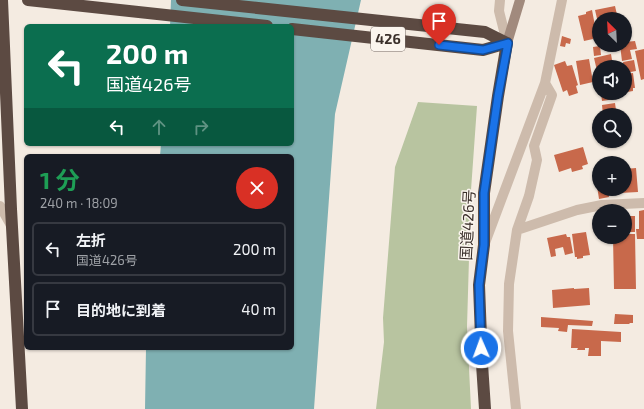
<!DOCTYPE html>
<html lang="ja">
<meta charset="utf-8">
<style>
:root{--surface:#171b24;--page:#242831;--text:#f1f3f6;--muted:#9ea1a6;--line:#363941}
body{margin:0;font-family:"Exo 2","Noto Sans JP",sans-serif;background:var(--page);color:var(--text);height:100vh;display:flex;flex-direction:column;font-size:15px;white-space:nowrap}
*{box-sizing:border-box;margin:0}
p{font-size:13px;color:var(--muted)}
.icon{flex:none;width:22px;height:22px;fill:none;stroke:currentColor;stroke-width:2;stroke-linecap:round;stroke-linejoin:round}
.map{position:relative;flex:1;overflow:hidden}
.panel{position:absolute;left:24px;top:154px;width:270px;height:196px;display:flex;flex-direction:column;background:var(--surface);border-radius:6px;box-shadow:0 1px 3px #0004}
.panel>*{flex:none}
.banner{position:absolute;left:24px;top:24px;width:270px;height:122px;border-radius:6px;box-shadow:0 1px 3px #0004;background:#0b6e4f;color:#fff;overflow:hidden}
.needle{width:26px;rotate:336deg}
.controls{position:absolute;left:592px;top:12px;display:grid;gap:8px}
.controls a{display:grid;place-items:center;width:40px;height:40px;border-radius:50%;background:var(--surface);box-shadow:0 1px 3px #0004;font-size:20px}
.pin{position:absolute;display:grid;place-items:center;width:34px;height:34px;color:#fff;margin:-41px -17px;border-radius:50% 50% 50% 0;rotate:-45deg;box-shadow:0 0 4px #0007}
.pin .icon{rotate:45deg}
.me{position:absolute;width:44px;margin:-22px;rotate:358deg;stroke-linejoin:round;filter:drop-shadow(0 0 3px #0008)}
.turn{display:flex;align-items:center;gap:14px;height:84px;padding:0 16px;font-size:18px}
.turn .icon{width:52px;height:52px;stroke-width:2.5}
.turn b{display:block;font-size:28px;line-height:34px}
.lanes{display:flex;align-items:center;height:38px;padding:0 16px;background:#0003;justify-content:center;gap:20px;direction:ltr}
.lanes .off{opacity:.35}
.round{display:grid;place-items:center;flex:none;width:42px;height:42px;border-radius:21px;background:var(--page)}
.overview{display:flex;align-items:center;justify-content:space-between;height:68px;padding:0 16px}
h1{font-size:24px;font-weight:700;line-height:30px;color:#1e9e55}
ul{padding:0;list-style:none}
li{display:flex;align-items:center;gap:12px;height:54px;margin:0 8px 6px;padding:0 8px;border:2px solid var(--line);border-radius:6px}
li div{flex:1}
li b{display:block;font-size:15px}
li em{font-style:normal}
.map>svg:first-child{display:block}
.green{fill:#b8c4a0}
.water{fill:#7fb0b2}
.building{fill:#c8694b}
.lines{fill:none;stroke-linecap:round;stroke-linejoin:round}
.street{stroke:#cdbbac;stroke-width:10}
.secondary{stroke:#a18a7d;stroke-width:10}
.highway{stroke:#5c4a42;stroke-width:12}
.route-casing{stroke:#114b97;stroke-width:10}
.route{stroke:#1a73e8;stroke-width:7}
.labels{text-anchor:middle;stroke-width:3;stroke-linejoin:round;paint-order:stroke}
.shield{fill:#fbf5ee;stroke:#756b66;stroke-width:1}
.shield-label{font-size:14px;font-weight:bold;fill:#3b302b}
.street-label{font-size:15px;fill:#3b302b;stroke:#fbf5ee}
</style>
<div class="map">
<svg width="644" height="409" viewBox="0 0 644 409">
<rect width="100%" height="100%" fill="#f4ebe1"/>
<path class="green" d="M418,102L477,106L471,190L467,327L471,409H376L384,342L383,318L395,167Z"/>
<path class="water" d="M171,0H361L335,114L314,409H145L146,348H292V156H160L161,144H292V26H170Z"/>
<path class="building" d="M615,6L618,19H599V23H598L595,10Z
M592,10L597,36H593V39L584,41L578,16L586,14V12Z
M562,36L571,39L570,44L566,43L565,47L560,46Z
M635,41L637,49L630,50L632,59L622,61L620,45H625V42Z
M600,46L601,55L594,56L593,47Z
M644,49V79L641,80L635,51Z
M611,54L613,66L615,65V67H599L598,75L594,58Z
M589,59L593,82L580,85L576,61Z
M634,60L636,71L625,73L623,62Z
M565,61L567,66L572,65L578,85L576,86L578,93L569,96L567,90L563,92L554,65Z
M633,73L635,88H633V91L627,92L625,74Z
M601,93H614L615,99L602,101Z
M615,103L616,110L614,111L615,115H603L602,105Z
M583,147L588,164L582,166L583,169L572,172L571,168L559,172L554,155Z
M636,168L638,192L620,193V189H625V169Z
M599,172V189H608L609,197L599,199L595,173Z
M644,210V239H637L636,229H639V211Z
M627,216H635V232H625V218L627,219Z
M586,232L590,255L583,256V258L577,259V257H575L572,234Z
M566,234L567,237H570L573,253L565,255L563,247L555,249L556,256L551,257L547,238Z
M625,234H635L636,289H614L613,237H625Z
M574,288V289L589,288L590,305L553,308L552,290Z
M615,314L633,315V323H630L629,324H614Z
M541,317L593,321L592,326L568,325L567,332L558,331L559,328L541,327Z
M572,329L621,332V342L601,341V356H588L589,348H585V350H577L578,348H571Z"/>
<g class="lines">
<path class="street" d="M500,0L499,11L507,43
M0,206L12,227
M517,230L577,210L602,205L644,203
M485,243L545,83L562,0
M516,409L508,331L509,284L517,230L529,196L537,160L534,146L552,95L545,83"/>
<path class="secondary" d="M507,43L520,0"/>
<path class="highway" d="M2,0L11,209L22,409
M28,0L267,26
M182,0L485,32L507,43
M292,29L483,50L507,43
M485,409L482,364L479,285L484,245V193L498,96L507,43"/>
</g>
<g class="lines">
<defs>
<path id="route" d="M439,45L483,50L508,43L498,96L484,193V245L479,285L481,348"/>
</defs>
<use href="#route" class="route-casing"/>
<use href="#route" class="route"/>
</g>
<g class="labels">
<rect class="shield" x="371" y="27" width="34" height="24" rx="3"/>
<g class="shield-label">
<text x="388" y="44">426</text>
</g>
<g class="street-label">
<text transform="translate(468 225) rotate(-87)" y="5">国道426号</text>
</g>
</g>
</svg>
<div class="controls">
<a><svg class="needle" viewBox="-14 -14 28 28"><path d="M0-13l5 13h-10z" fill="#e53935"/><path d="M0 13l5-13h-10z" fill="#9ea1a6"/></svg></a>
<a><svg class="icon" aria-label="sound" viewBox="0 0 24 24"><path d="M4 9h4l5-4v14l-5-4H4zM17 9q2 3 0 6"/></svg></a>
<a><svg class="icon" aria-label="search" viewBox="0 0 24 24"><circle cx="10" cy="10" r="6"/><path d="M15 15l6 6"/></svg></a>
<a>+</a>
<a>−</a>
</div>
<div class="pin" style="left:439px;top:45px;background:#d93025"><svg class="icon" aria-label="arrive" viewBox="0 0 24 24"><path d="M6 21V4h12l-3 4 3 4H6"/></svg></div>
<svg class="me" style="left:481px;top:348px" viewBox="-20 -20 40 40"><circle r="17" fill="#1a73e8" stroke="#fff" stroke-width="3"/><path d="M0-11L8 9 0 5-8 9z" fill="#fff"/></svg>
<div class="banner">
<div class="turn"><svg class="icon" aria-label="left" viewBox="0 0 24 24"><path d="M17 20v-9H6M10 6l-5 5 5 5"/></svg><div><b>200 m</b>国道426号</div></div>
<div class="lanes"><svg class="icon" aria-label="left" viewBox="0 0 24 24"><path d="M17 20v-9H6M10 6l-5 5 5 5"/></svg><svg class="icon off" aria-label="ahead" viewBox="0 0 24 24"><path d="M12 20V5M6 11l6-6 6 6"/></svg><svg class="icon off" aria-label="right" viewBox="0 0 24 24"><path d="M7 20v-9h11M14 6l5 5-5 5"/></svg></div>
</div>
<section class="panel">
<div class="overview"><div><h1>1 分</h1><p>240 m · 18:09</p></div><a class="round" style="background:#d93025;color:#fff"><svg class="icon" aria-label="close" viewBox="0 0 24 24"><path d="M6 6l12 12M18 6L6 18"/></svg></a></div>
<ul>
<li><svg class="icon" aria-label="left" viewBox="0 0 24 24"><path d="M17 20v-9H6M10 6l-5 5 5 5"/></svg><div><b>左折</b><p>国道426号</p></div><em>200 m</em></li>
<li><svg class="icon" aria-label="arrive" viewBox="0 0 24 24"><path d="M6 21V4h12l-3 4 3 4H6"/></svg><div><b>目的地に到着</b></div><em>40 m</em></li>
</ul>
</section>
</div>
